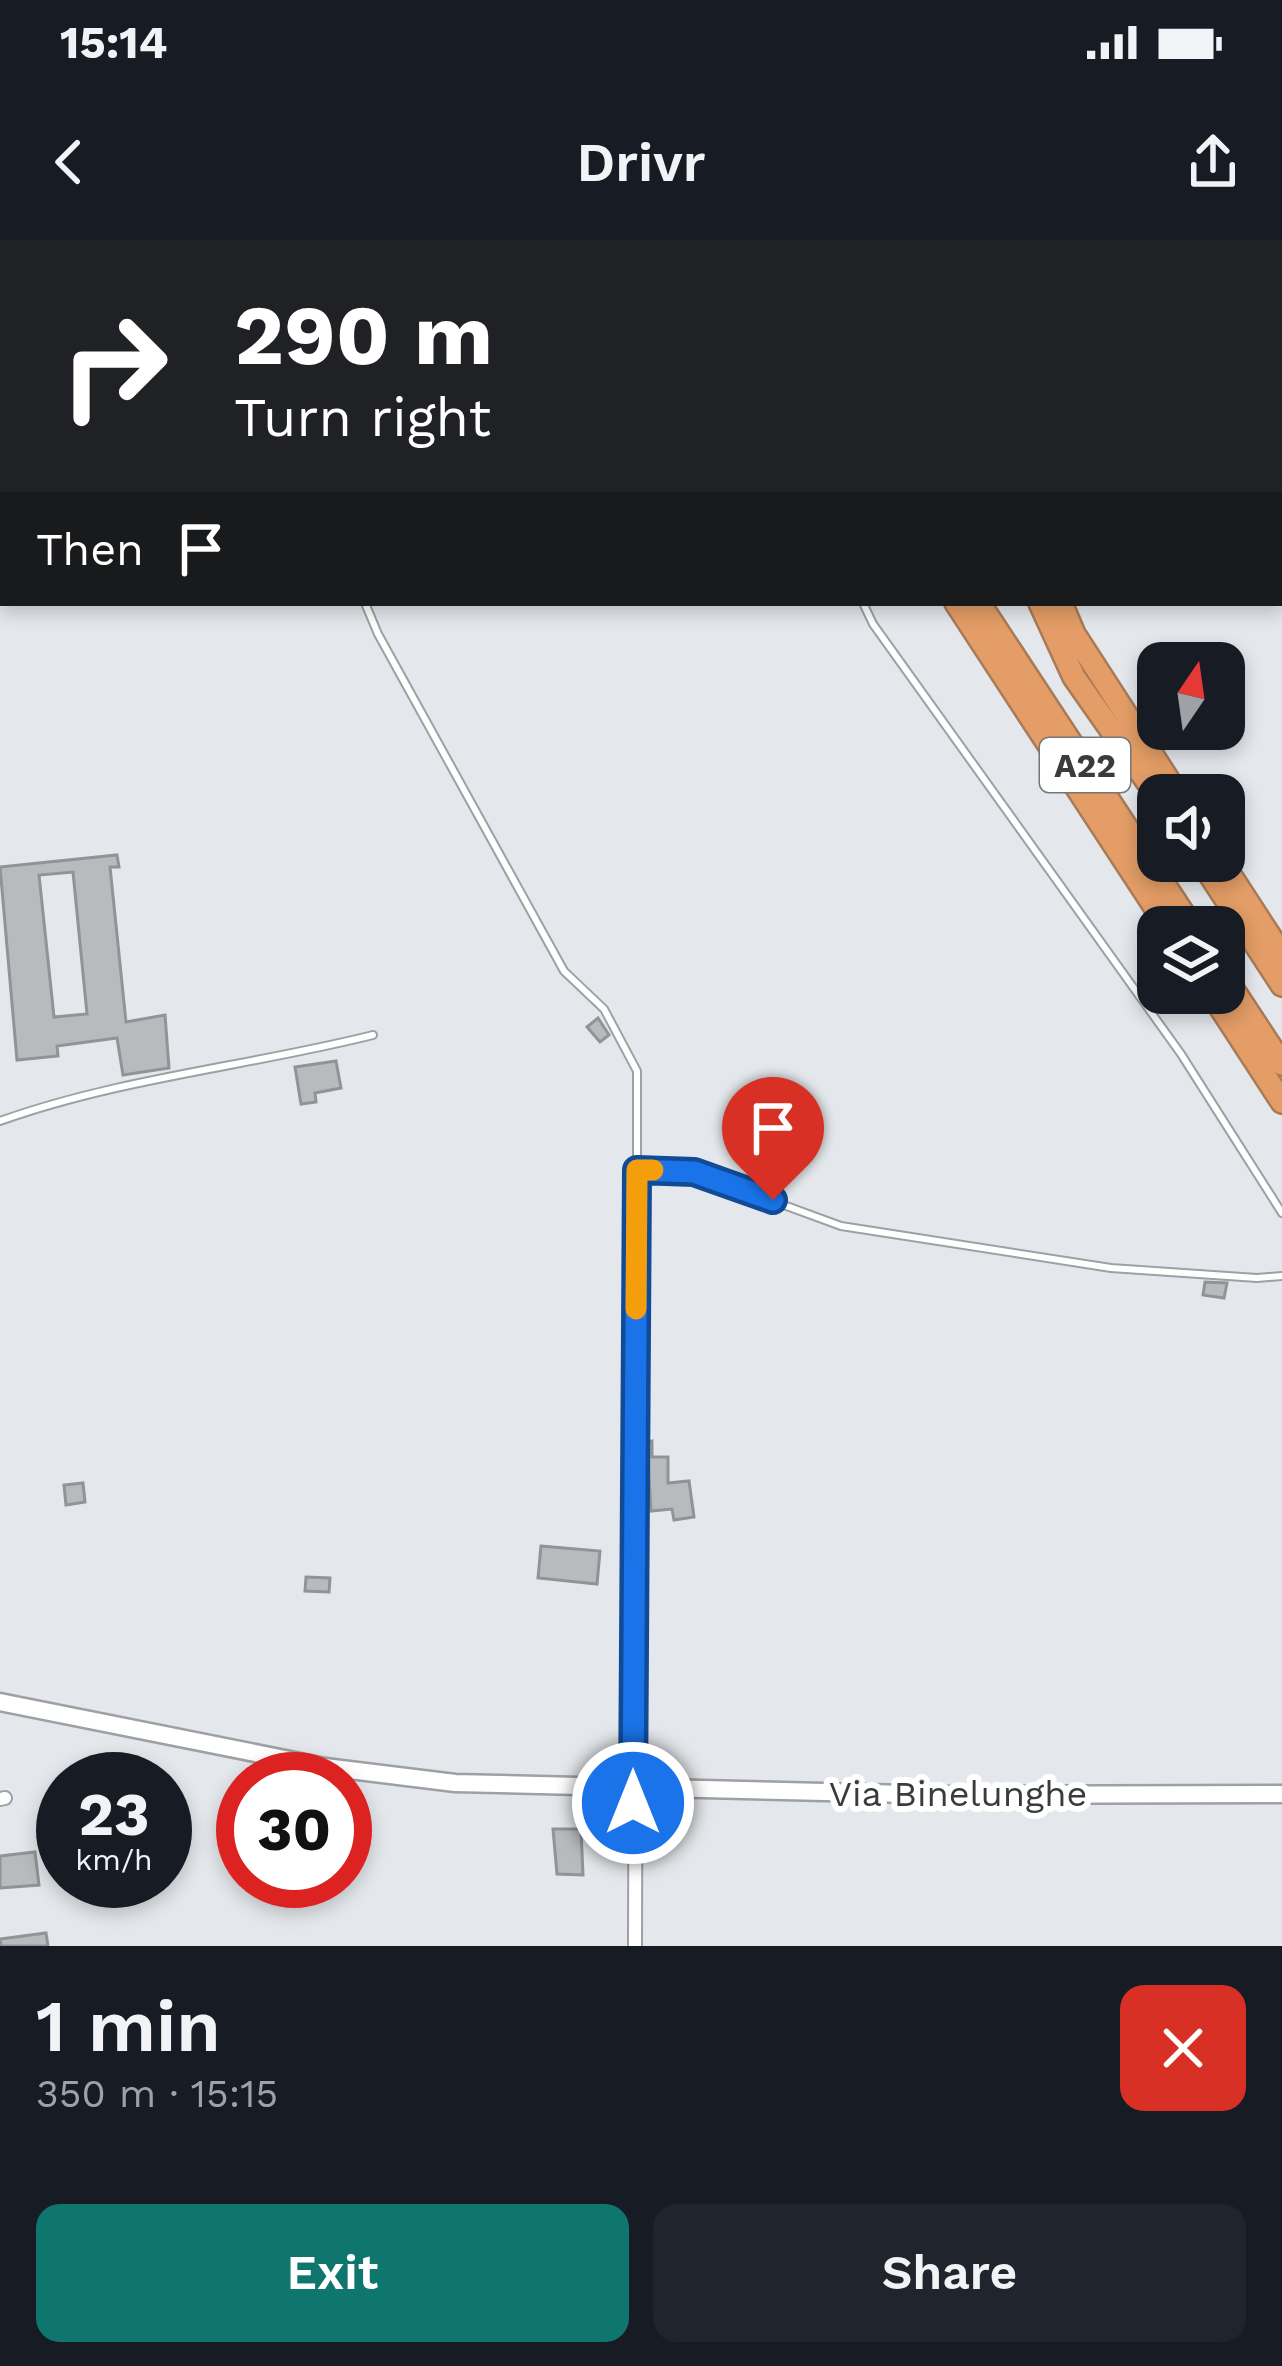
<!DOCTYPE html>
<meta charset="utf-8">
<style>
:root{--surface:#171b24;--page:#20242c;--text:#f1f3f6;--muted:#9ea1a6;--accent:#0f766e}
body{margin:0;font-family:"Work Sans",sans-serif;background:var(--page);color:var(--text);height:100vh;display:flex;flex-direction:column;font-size:45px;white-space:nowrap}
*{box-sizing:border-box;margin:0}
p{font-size:39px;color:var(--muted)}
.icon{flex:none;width:66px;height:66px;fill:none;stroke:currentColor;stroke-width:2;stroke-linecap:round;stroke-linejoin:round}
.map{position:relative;height:1706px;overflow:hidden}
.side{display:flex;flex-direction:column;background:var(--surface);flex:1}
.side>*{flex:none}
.banner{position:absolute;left:0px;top:0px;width:1284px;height:366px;box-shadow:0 6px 18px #0003;background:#202124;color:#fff;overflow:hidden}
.needle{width:78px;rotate:13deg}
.fabs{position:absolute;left:1137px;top:402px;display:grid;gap:24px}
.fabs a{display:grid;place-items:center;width:108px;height:108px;border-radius:24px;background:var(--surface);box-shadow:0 6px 18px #0003;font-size:60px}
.speed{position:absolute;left:36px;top:1512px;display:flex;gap:24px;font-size:60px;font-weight:700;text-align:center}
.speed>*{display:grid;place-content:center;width:156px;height:156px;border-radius:50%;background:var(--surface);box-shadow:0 6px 18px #0003;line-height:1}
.speed small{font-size:30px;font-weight:400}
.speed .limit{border:18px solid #d22;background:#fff;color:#111}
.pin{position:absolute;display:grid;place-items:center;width:102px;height:102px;color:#fff;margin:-123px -51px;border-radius:50% 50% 50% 0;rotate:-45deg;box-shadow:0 0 12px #0007}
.pin .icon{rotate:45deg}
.me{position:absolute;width:132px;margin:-66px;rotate:0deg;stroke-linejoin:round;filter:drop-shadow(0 0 9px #0008)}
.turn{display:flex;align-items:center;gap:42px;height:252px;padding:0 36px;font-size:54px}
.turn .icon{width:156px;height:156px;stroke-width:2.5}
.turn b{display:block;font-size:84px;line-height:102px}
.then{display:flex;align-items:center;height:114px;padding:0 36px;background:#0003;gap:24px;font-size:45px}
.round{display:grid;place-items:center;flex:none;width:126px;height:126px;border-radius:24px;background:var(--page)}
.summary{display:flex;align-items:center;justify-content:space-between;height:204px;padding:0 36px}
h1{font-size:72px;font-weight:600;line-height:90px}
.primary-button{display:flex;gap:24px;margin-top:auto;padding:24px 36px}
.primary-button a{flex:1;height:138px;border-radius:24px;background:var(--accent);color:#fff;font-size:48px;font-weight:600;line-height:138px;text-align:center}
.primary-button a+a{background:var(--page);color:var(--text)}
.status{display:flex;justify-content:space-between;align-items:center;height:84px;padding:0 60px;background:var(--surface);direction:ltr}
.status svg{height:33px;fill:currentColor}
header{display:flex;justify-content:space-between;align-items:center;height:156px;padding:0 36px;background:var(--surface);font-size:54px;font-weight:600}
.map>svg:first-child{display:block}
.building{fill:#b7bbbe;stroke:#919497;stroke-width:3;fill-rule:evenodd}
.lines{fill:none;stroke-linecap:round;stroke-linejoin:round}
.lane-casing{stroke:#9da0a4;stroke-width:10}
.street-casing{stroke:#9da0a4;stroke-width:16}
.secondary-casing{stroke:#9da0a4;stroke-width:21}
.highway-casing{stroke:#a87b58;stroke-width:26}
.lane{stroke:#fff;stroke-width:6}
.street{stroke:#fff;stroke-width:12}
.secondary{stroke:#fff;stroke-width:16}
.highway{stroke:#e49d66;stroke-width:21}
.route-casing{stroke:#114b97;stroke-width:30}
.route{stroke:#1a73e8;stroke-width:21}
.slow{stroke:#f59e0b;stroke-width:21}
.labels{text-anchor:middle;stroke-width:12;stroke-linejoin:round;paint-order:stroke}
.shield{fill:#fff;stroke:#757677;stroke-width:3}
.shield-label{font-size:33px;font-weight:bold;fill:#3a3b3d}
.street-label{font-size:36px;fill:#3a3b3d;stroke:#fff}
</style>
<div class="status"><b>15:14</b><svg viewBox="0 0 49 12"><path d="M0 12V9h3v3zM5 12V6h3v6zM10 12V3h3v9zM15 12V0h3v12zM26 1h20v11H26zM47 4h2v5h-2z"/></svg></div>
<header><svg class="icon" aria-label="back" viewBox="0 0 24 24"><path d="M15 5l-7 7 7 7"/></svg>Drivr<svg class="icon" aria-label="share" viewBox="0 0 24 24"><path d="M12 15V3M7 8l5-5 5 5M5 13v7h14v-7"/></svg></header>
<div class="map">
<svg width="1282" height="1706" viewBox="0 0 1282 1706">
<rect width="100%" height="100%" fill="#e4e7eb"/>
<path class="building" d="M117,615L119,627H110L126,782L165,775L169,828L123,835L117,798L57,806L58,816L17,820L0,627ZM73,632L87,774L54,777L39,635Z
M598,778L609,795L600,802L587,787Z
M336,821L341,848L315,853L316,862L301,864L295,827Z
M1205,1042L1227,1043L1224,1058L1203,1055Z
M652,1201V1217H668V1243L689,1241L694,1277L674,1280L672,1269L651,1271L647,1202Z
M83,1243L85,1262L66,1265L64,1245Z
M541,1306L600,1311L597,1344L538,1338Z
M306,1337L330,1338L329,1352L305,1351Z
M553,1589H581L583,1635L557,1634Z
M35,1612L39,1645L0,1648V1616Z
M46,1693L48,1706H1L0,1699Z"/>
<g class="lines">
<defs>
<path id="lane" d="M300,0L301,3
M652,0L653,3
M365,363L378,394L564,731L604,769L637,831V975
M863,363L873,384L1181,814L1282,973
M0,881C120,838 250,826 373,795
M637,930L694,932L841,986L1111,1028L1257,1038L1282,1036"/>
<path id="street" d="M0,1559L5,1558
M635,1706L637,975"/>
<path id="secondary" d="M0,1462L325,1527L455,1543L950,1555L1282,1554"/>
<path id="highway" d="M718,0L720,3
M742,0L744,3
M802,0L804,3
M956,0V3
M976,0V3
M995,0V3
M956,363L1168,687
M979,363L1192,687
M1040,363L1074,437L1158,557
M1061,363L1074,394L1178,555
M1201,621L1282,745
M1221,621L1282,715
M1224,736L1282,824
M1211,753L1282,862"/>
</defs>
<use href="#lane" class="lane-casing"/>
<use href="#street" class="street-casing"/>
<use href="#secondary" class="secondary-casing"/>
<use href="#highway" class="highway-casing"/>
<use href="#lane" class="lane"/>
<use href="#street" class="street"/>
<use href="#secondary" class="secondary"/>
<use href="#highway" class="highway"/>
</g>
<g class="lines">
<defs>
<path id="route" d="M633,1563L637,930L694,932L773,960"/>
</defs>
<use href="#route" class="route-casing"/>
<use href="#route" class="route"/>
<path class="slow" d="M636,1069L637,930H653"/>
</g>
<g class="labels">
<rect class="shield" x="1040" y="498" width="90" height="54" rx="9"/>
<g class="shield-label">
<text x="1085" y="537">A22</text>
</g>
<g class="street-label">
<text x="958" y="1566">Via Binelunghe</text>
</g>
</g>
</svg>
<div class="fabs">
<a><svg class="needle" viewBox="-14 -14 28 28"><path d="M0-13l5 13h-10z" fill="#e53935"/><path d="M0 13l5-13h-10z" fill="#9ea1a6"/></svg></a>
<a><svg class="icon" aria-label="sound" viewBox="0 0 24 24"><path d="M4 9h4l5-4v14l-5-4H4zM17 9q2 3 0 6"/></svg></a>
<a><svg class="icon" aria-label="layers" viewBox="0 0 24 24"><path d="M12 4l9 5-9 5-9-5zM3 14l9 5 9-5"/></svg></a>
</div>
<div class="speed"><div>23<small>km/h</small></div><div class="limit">30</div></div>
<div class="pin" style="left:773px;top:960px;background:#d93025"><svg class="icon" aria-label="arrive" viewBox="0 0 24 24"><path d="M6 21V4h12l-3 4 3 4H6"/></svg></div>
<svg class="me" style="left:633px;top:1563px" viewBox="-20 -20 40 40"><circle r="17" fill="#1a73e8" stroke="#fff" stroke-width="3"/><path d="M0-11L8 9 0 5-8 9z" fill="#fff"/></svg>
<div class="banner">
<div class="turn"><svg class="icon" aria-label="right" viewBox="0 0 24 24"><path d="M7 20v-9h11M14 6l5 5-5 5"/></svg><div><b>290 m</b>Turn right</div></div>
<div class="then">Then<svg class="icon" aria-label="arrive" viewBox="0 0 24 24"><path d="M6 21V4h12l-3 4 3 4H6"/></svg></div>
</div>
</div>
<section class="side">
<div class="summary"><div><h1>1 min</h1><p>350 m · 15:15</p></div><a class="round" style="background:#d93025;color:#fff"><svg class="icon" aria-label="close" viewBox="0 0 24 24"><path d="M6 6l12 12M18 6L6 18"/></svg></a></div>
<div class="primary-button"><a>Exit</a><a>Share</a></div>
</section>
